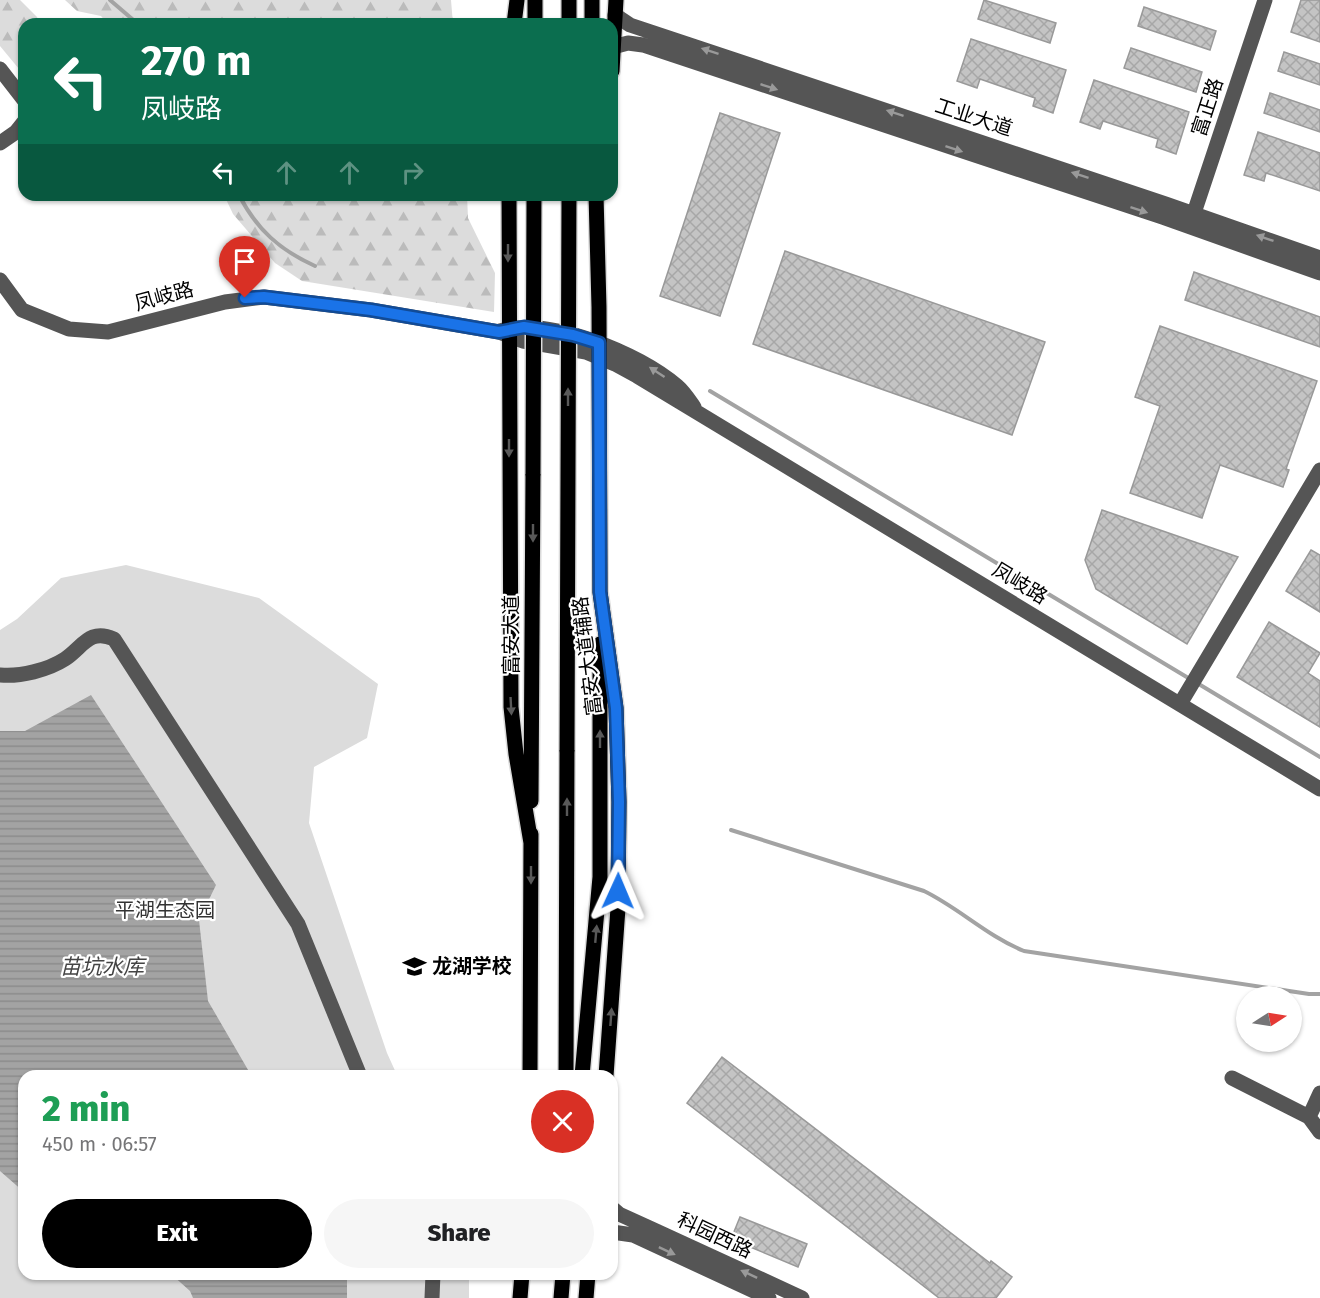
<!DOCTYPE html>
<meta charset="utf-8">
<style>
:root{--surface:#fff;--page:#f6f6f6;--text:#202124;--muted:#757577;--accent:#000}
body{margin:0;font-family:"Fira Sans","Noto Sans SC",sans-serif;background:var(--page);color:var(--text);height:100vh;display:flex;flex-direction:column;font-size:22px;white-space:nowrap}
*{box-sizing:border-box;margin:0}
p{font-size:20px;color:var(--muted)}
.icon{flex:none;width:33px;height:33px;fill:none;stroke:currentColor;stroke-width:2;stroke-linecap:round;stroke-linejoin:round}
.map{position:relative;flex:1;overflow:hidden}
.sheet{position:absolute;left:18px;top:1070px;width:600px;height:210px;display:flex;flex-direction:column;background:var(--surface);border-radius:18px;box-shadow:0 2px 4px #0004}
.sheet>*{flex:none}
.banner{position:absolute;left:18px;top:18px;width:600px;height:183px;border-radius:18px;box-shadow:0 2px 4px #0004;background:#0b6e4f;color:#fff;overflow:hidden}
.needle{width:39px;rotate:78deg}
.tools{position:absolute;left:1236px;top:986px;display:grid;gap:12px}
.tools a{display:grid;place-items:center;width:66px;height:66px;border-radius:50%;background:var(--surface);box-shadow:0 2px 4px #0004;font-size:30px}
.pin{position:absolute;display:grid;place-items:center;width:51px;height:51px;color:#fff;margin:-62px -26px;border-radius:50% 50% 50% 0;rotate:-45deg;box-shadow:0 0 6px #0007}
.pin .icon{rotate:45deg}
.me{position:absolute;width:66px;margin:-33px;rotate:1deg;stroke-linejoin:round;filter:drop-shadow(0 0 4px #0008)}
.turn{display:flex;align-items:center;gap:21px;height:126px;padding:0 24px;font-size:27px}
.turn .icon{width:78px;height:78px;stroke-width:2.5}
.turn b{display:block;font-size:42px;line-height:51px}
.lanes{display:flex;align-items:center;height:57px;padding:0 24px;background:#0003;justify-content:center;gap:30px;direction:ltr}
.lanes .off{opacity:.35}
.round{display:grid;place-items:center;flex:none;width:63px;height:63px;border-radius:32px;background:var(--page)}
.head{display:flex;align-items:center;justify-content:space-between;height:102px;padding:0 24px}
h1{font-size:36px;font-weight:800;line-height:45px;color:#1e9e55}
.primary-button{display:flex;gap:12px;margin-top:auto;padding:12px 24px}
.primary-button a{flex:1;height:69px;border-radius:36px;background:var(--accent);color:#fff;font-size:24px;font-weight:800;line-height:69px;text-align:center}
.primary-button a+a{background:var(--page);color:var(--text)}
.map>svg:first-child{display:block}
.forest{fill:url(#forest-firs)}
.park{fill:#dcdcdc}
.water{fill:url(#water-rules)}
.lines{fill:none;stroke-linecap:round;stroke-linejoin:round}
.stream{stroke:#a3a3a3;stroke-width:4}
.building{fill:url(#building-cross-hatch);stroke:#999;stroke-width:1.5}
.major-casing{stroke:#dbdbdb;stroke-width:18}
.minor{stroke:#555;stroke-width:15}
.major{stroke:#000;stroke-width:15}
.major-bridge-casing{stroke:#dbdbdb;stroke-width:18;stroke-linecap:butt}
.major-bridge{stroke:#000;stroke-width:15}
.oneway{fill:#999}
.oneway2{fill:#595959}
.route-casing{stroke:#114b97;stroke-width:15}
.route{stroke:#1a73e8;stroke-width:10}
.labels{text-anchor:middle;stroke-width:4.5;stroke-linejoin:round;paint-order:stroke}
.street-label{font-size:20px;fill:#000;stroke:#fff}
.park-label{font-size:20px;fill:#333;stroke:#fff}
.poi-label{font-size:20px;font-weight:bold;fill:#000;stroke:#fff;text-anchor:start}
.water-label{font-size:21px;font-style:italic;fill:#444;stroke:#fff}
</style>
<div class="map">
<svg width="1320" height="1298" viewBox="0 0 1320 1298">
<defs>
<pattern id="forest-firs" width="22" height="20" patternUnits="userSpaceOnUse" patternTransform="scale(1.5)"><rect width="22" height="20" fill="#dcdcdc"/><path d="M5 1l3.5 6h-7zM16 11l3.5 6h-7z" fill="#bbb"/></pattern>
<pattern id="water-rules" width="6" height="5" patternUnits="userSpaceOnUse" patternTransform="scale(1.5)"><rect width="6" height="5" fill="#a3a3a3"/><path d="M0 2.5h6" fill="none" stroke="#8b8b8b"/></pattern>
<pattern id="building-cross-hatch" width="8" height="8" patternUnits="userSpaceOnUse" patternTransform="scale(1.5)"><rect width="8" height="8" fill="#c4c4c4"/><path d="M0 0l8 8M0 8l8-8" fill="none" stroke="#a7a7a7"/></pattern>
</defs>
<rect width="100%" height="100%" fill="#fff"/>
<path class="forest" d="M0,0H20L37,17L40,24H24V75L0,46Z
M65,0H451L453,24H108L101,16L77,11Z
M224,195H467L468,218L495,273L494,312L302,281L275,263L233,214Z"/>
<path class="park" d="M126,565L259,598L378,684L367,738L314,767L309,823L387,1053L397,1075L24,1076V1274H469V1298H0V630L17,619L61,578Z"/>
<path class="water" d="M91,695L216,885L199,920L208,1001L251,1075L24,1076V1192L0,1171V731H25Z
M171,1274H347V1298H193L190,1291Z"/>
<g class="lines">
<path class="stream" d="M110,0L138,24
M239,195C257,230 280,250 315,266
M710,391L1190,679
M1197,683L1320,757
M731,830L924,891C959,908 987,936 1024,951L1309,994H1320"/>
</g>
<path class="building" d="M984,0L1056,23L1050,43L978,19Z
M1301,0H1320V42L1291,32Z
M1144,7L1216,31L1210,50L1138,26Z
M971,39L1066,70L1053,113L1033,106L1035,98L980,79L977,88L957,81Z
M1131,48L1202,72L1196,92L1124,68Z
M1284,52L1320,64V85L1278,71Z
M1094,80L1189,112L1176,154L1156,147L1158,139L1103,121L1100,129L1080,122Z
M1270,93L1320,110V132L1264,113Z
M720,113L780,133L720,316L660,296Z
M1258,132L1320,153V191L1266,173L1264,181L1244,175Z
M785,251L1045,342L1012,435L753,344Z
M1194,272L1320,317V347L1185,300Z
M1160,326L1317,381L1286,469L1289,470L1283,487L1220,465L1202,518L1130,493L1160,406L1135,397Z
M1102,510L1238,557L1187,644L1096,589L1085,560Z
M1311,550L1320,555V612L1286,591Z
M1269,622L1320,653L1308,673L1320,681V727L1237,677Z
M722,1057L990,1263L991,1261L1012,1277L996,1298H939L687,1103Z
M740,1217L807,1244L798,1267L731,1239Z"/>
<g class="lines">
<defs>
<path id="major" d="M535,0V24
M592,0V24
M514,24L517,0
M569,24V0
M612,71L616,0
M509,195L511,707L516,754L531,843
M596,195L599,307L600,592L616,708L619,802L618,908L606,1076
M531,801L533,474
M530,1076L531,834
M566,1076L567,750
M582,1076L600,877V644
M520,1298L522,1274
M561,1298L563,1274
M586,1298L588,1274"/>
</defs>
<use href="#major" class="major-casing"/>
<path class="minor" d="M615,15L630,25L1166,204L1320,258
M613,47L628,43L643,45L1162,217L1320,273
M0,69L24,100
M0,143L16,132L24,122
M1191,222L1265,0
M0,280L22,310L69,329L108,332L225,302L264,297L371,310L499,332L523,341L586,352L615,364L637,376L1320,789
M500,331C549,316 639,353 677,386C684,392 689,400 694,407
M0,675C20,677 48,670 65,659C83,647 89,628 114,639L298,924L360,1076
M1180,704L1320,470
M1232,1078L1309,1117
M1320,1093L1309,1117L1320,1132
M612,1208L619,1214L652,1229L802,1298
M612,1232L633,1235L769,1298
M432,1298L433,1274"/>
<use href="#major" class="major"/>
<defs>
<path id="major-bridge" d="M533,474L534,195
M567,750L569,195"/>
</defs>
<use href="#major-bridge" class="major-bridge-casing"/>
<use href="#major-bridge" class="major-bridge"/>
</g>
<defs><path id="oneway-solid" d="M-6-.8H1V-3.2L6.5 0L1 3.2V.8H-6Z" transform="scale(1.5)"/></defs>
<g class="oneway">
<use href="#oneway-solid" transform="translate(710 51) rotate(-162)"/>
<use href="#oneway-solid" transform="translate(769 87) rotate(18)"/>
<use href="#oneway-solid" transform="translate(895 113) rotate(-162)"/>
<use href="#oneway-solid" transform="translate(954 149) rotate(18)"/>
<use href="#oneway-solid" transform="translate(1080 175) rotate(-162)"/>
<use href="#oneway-solid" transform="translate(1139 210) rotate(18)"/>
<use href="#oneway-solid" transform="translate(1265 238) rotate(-161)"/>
<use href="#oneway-solid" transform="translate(657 372) rotate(-147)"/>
<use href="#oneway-solid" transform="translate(667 1251) rotate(25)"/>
<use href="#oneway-solid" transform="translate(749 1274) rotate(-155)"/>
</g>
<g class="oneway2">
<use href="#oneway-solid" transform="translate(508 253) rotate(90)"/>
<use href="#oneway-solid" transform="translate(568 397) rotate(-90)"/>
<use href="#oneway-solid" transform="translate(509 448) rotate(90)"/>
<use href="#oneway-solid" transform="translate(533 533) rotate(90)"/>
<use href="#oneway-solid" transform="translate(511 706) rotate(87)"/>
<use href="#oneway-solid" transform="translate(600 739) rotate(-90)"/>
<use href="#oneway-solid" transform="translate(567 807) rotate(-90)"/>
<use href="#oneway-solid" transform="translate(531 875) rotate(90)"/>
<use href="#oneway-solid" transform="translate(596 934) rotate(-85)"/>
<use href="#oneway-solid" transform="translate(611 1017) rotate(-86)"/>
</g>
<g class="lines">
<defs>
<path id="route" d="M245,298L264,297L371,310L499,332L524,327L573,335L599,343L600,592L616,708L619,802L618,891"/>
</defs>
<use href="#route" class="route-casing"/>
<use href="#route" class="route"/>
</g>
<defs>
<symbol id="school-bare" viewBox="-9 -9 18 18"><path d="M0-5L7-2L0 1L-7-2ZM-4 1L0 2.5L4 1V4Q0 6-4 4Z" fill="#000" stroke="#fff" stroke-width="2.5" paint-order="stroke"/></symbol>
</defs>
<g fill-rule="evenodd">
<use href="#school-bare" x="398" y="950" width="33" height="33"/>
</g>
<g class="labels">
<g class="street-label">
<text transform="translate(1207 107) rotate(-72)" y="7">富正路</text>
<text transform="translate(974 117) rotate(18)" y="7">工业大道</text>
<text transform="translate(164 296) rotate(-15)" y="7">凤岐路</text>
<text transform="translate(1020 583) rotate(31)" y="7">凤岐路</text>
<text transform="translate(511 635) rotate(-90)" y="7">富安大道</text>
<text transform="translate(587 656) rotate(-97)" y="7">富安大道辅路</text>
<text transform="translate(715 1235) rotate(25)" y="7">科园西路</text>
</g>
<g class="park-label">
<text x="165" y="917">平湖生态园</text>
</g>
<g class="poi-label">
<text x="432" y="973">龙湖学校</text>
</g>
<g class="water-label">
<text x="102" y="974">苗坑水库</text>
</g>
</g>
</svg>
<div class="tools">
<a><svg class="needle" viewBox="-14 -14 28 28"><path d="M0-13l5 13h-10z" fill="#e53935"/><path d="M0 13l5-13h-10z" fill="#757577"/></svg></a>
</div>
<div class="pin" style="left:245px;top:298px;background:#d93025"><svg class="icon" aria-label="arrive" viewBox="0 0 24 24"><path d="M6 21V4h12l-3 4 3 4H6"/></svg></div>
<svg class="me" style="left:618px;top:891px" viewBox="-20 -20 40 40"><path d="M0-17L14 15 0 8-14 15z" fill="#1a73e8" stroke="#fff" stroke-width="4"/></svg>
<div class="banner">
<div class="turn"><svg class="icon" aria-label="left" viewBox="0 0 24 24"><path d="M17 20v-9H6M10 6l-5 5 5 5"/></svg><div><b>270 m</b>凤岐路</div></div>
<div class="lanes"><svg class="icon" aria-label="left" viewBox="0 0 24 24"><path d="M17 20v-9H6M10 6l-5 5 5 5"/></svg><svg class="icon off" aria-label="ahead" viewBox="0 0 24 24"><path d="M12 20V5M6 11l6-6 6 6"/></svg><svg class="icon off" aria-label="ahead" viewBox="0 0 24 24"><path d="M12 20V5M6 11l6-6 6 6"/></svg><svg class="icon off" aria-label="right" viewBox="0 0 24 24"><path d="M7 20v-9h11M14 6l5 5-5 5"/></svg></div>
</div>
<section class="sheet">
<div class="head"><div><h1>2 min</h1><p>450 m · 06:57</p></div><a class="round" style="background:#d93025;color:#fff"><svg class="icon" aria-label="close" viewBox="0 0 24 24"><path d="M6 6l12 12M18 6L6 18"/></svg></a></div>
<div class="primary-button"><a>Exit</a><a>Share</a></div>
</section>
</div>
